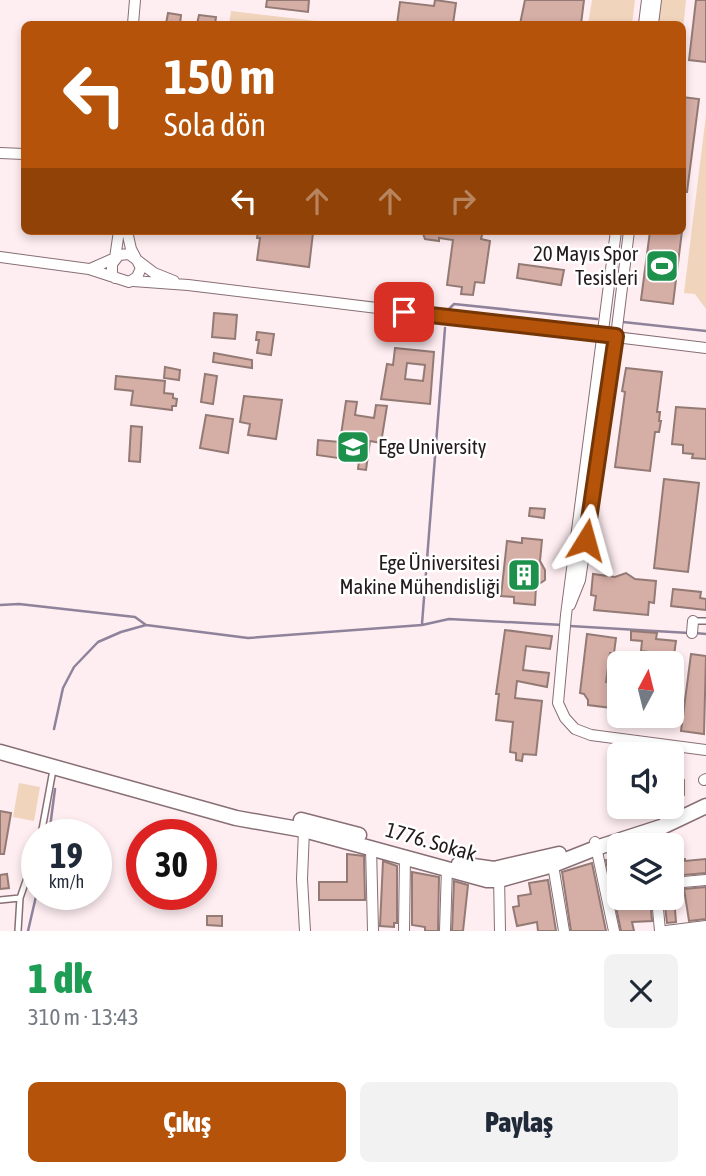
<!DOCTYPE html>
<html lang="tr">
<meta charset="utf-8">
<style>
:root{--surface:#fff;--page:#f2f2f3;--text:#1f2937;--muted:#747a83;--accent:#b45309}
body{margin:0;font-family:"Asap Condensed",sans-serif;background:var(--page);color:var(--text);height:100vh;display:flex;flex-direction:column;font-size:26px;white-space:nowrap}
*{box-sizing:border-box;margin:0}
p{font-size:23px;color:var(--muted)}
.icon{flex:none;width:38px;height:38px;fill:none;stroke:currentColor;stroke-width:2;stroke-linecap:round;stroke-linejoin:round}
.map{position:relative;height:931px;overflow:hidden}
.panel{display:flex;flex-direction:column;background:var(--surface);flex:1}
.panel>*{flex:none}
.hud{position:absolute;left:21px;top:21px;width:665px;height:214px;border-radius:10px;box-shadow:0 4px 10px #0003;background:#b45309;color:#fff;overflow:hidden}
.needle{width:46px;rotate:7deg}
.tools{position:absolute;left:607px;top:651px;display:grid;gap:14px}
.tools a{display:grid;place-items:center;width:77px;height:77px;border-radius:10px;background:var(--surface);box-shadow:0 4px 10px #0003;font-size:35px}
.speed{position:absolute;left:21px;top:819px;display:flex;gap:14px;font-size:35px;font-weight:700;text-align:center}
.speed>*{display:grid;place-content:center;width:91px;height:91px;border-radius:50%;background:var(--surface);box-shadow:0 4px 10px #0003;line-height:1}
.speed small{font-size:18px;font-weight:400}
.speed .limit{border:10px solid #d22;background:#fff;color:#111}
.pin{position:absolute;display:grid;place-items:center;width:60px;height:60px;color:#fff;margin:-30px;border-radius:14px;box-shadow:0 4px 10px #0006}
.me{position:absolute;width:77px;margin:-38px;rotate:8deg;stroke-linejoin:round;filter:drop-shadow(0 0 5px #0008)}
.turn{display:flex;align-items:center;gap:24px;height:147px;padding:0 28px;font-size:32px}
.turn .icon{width:91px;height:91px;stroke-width:2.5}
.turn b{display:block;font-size:49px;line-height:60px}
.lanes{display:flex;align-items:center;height:66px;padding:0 28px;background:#0003;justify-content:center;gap:35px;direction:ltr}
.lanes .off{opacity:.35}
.round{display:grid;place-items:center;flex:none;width:74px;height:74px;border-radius:10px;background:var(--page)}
.head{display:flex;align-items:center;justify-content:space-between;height:119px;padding:0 28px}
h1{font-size:42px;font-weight:800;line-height:52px;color:#1e9e55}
.action{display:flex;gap:14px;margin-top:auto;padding:14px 28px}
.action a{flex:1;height:80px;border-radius:10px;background:var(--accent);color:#fff;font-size:28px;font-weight:800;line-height:80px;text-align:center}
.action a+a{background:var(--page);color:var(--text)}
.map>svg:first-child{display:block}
.green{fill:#f0d4bc}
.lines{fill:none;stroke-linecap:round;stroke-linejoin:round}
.stream{stroke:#8f839b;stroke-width:2.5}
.building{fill:#d5aea6;stroke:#937a74;stroke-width:2;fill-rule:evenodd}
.lane-casing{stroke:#886f75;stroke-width:8}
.street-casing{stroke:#886f75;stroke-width:12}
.secondary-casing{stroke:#886f75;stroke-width:17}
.lane{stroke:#fff;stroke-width:5}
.street{stroke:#fff;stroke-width:10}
.secondary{stroke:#fff;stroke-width:14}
.route-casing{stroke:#753606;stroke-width:18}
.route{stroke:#b45309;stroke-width:12}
.labels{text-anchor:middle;stroke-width:5;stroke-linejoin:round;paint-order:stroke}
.poi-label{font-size:21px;fill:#231a1c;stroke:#fff;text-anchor:end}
.street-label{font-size:21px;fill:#231a1c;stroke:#fff}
</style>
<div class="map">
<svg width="706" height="931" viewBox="0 0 706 931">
<rect width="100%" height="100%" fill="#feedf1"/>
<path class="green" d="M592,0H635L632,24H588Z
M661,0H686L683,30L682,24H658Z
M231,11L316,21L315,24H229Z
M706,115V309L695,294L684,293Z
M19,783L40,787L34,821L13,817Z"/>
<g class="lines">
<path class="stream" d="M448,310L454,304L597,319
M623,322L706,331
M0,605L19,604L135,617L146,625
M422,624L445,328
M570,626L689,633
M695,633L706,634
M54,729L63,688L74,667L98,642L121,632L146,625L248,638L422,625L449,619L563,625
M49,835L55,789
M28,931L37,892"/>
</g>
<path class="building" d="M267,0H309L308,12L266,7Z
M435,0L456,3L453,24H397L400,2L434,6Z
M525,0H584L581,24H520Z
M696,0H706V62L689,60Z
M168,13L181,15L180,24H166Z
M199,15L216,17L215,24H197Z
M682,97L699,99L687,192H682Z
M258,231L313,233L309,267L257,260L260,238H257Z
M422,231H483L481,239L490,241L484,283L475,282L473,295L461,294L462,287L447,285L453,240L439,238V241L425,239Z
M650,231H682L673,304L641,300Z
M519,264L564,270L561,285L517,278Z
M214,313L237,315L235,339L212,337Z
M257,332L274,334L271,355L257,353L259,340H256Z
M395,348L434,352L430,404L381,399L387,364L393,365ZM407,363L425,365L423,381L405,379Z
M214,353L252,360V368L213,362Z
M165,367L180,370L179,380L164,378Z
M626,368L662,372L657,412H660L659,421H661L659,432H655L650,471L615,467L625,392L622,391Z
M205,374L217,376L213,404L201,402Z
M116,376L165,381L164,393L173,394V398L177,399L176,406H172V410L131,405L133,391L115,389Z
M244,396L282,400L276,439L248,435L250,424L240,422Z
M346,401L357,402L355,415L374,418L376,405L387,406L381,443L370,441L366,470L358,469L359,461L317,455L318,440L340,442Z
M676,407L706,409V459L692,458L693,454L683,453V445L672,444Z
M206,415L233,419L228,453L200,448Z
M131,426L142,427L140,462L129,461Z
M664,479L699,483L688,572L654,568Z
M530,508L545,509L544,518L529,516Z
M522,538L542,540L540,561L545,570V580L536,586L535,605L514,603V597L501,596L507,541L522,543Z
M626,573L635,579L656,581L654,603L649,602L648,615L594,610L596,596L591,595L593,574L615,577Z
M673,589L701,592L700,598L706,599V610L671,606Z
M505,630L552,636L550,649L526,646L523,670L549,673L547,687L517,681L515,698L542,701L536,755L523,754L522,761L516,760V753L510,752L513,722L496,720L499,694H496Z
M631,631L657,633L656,639L676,641L674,655L641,651L642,641L631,640Z
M587,634L616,638L614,653H610L606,682L620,683V709L588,705V700L584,694L580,693Z
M691,654L706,656L704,734L681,731Z
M636,716H657L655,725L636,722Z
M672,766H680V779L684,780V795L672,802Z
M0,811L11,813L4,854H0Z
M347,854L364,856L365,900H319V882H347Z
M620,858V898H650L652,921L632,922L634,931H621L606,860Z
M685,859V861L706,859V873L672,876V860Z
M383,861L397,866V923H394V927L380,926Z
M592,863L606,931H571L562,872Z
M412,872L439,877L438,931H425V927L412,925Z
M7,874L9,888L0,889V875Z
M548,880L556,931H538L537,922L517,926L513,907L519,906L518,896L531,894L529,883Z
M454,881L468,885L463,931H452Z
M706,887V919L689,921L684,889Z
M664,898H674L676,922L667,923Z
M207,916H222V926L207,925Z"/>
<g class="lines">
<defs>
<path id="lane" d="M693,621H706
M41,835L53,770
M0,900L20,898
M18,931L20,898L37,849"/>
<path id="street" d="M133,24L135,0
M644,24L647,0
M653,24L656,0
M0,153L24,154
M616,231L566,615L558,703L565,718L575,729L591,735L706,750
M0,257L89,269L129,282L137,277L141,268L131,249L127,231
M90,269L115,258L119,231
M115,278L112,274V264L119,255L129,254L154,273L174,281
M133,281L188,285L706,348
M570,605L580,580L616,336L629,231
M692,633L693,621
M704,780L706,779
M304,830L302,879L305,931
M595,842L614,931
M652,845L664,826L666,816
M371,847L373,931
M553,865L564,931
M499,876L500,931
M672,883L706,880
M657,898L660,931
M404,931L405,857
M445,931L447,868
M666,931L706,926"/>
<path id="secondary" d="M0,752L236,818L304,830L487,880H499L553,865L596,848L664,826L706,806
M301,820L359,835
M459,864L494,869L559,854"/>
</defs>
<use href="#lane" class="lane-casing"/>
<use href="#street" class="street-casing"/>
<use href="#secondary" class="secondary-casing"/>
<use href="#lane" class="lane"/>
<use href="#street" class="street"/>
<use href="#secondary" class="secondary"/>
</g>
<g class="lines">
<defs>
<path id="route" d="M404,312L616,336L586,540"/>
</defs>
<use href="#route" class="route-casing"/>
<use href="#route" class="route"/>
</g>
<defs>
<symbol id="stadium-square" viewBox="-11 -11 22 22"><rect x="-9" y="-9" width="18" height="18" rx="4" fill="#1d914c" stroke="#fff"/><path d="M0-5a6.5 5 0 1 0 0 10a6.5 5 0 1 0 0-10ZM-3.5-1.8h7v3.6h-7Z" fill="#fff"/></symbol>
<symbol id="university-square" viewBox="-11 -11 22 22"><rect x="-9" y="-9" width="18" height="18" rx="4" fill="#1d914c" stroke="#fff"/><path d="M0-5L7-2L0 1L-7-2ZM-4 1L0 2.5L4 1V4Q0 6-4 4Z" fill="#fff"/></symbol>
<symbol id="building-square" viewBox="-11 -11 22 22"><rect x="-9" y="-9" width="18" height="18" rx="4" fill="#1d914c" stroke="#fff"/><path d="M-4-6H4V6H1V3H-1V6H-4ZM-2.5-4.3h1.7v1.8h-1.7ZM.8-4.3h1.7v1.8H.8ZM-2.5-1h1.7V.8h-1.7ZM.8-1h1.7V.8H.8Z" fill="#fff"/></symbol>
</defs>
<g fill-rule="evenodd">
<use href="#stadium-square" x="643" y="247" width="38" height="38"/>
<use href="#university-square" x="334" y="428" width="38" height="38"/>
<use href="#building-square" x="505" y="556" width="38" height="38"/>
</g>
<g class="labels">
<g class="poi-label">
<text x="638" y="261">20 Mayıs Spor<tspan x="638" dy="24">Tesisleri</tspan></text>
<text x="378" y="454" text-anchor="start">Ege University</text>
<text x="500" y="570">Ege Üniversitesi<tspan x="500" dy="24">Makine Mühendisliği</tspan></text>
</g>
<g class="street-label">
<text transform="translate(431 842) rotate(16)" y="7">1776. Sokak</text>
</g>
</g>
</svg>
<div class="tools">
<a><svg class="needle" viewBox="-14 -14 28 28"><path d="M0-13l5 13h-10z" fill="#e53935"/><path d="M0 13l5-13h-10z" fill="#747a83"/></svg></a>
<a><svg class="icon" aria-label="sound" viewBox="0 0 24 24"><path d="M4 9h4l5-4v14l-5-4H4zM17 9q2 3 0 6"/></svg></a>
<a><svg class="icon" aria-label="layers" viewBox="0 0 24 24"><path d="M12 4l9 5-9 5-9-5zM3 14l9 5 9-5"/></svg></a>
</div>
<div class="speed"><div>19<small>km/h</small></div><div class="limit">30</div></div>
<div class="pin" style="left:404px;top:312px;background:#d93025"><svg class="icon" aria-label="arrive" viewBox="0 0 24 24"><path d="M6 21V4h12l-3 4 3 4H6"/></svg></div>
<svg class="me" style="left:586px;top:540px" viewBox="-20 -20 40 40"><path d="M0-17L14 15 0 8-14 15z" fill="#b45309" stroke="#fff" stroke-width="4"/></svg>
<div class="hud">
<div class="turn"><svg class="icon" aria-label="left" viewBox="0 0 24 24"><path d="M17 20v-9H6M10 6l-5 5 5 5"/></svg><div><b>150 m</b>Sola dön</div></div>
<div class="lanes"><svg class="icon" aria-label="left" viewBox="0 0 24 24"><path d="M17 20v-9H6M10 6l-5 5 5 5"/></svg><svg class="icon off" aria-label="ahead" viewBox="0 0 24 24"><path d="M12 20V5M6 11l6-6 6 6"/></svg><svg class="icon off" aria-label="ahead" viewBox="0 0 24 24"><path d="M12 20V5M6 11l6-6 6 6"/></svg><svg class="icon off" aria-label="right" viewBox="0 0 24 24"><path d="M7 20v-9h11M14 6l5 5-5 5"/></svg></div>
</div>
</div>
<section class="panel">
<div class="head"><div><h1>1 dk</h1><p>310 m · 13:43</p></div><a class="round"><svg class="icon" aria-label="close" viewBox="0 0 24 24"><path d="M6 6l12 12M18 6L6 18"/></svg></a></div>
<div class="action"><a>Çıkış</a><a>Paylaş</a></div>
</section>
